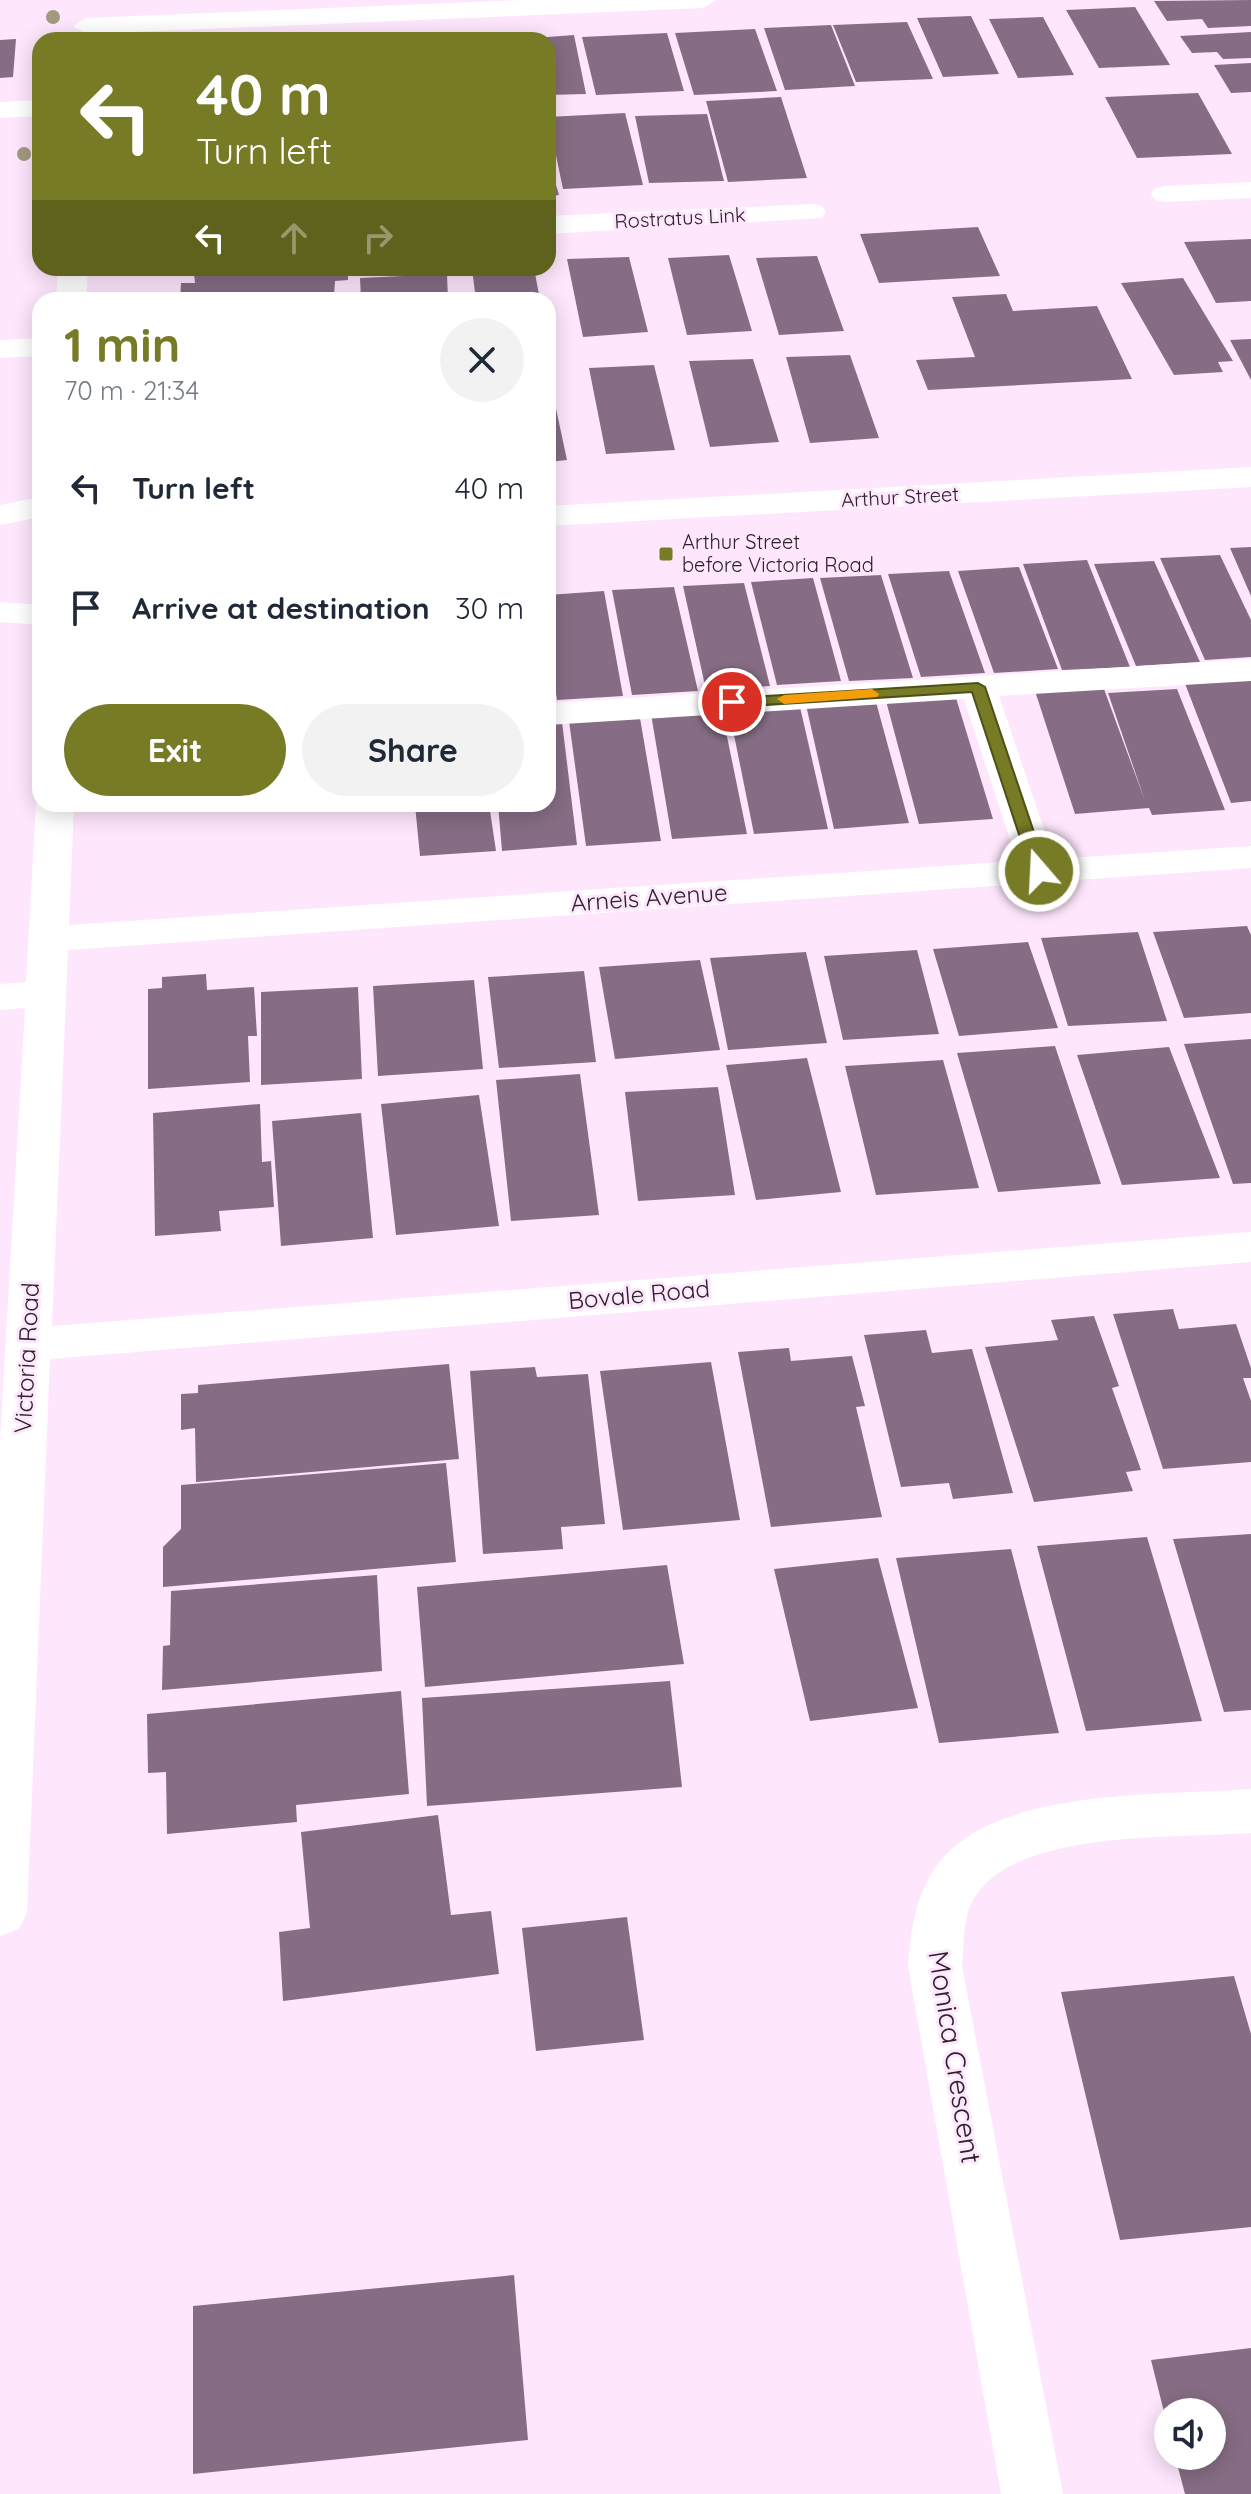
<!DOCTYPE html>
<meta charset="utf-8">
<style>
:root{--surface:#fff;--page:#f2f2f3;--text:#1f2937;--muted:#747a83;--accent:#777b25}
body{margin:0;font-family:Quicksand,sans-serif;background:var(--page);color:var(--text);height:100vh;display:flex;flex-direction:column;font-size:30px;white-space:nowrap}
*{box-sizing:border-box;margin:0}
p{font-size:26px;color:var(--muted)}
.icon{flex:none;width:44px;height:44px;fill:none;stroke:currentColor;stroke-width:2;stroke-linecap:round;stroke-linejoin:round}
.map{position:relative;flex:1;overflow:hidden}
.sheet{position:absolute;left:32px;top:292px;width:524px;height:520px;display:flex;flex-direction:column;background:var(--surface);border-radius:24px;box-shadow:0 4px 20px #0003}
.sheet>*{flex:none}
.hud{position:absolute;left:32px;top:32px;width:524px;height:244px;border-radius:24px;box-shadow:0 4px 20px #0003;background:#777b25;color:#fff;overflow:hidden}
.fabs{position:absolute;left:1154px;top:2398px;display:grid;gap:16px}
.fabs a{display:grid;place-items:center;width:72px;height:72px;border-radius:50%;background:var(--surface);box-shadow:0 4px 20px #0003;font-size:40px}
.pin{position:absolute;display:grid;place-items:center;width:68px;height:68px;color:#fff;margin:-34px;border:4px solid #fff;border-radius:50%;box-shadow:0 2px 8px #0007}
.me{position:absolute;width:88px;margin:-44px;rotate:341deg;stroke-linejoin:round;filter:drop-shadow(0 0 6px #0008)}
.turn{display:flex;align-items:center;gap:28px;height:168px;padding:0 32px;font-size:36px}
.turn .icon{width:104px;height:104px;stroke-width:2.5}
.turn b{display:block;font-size:56px;line-height:68px}
.lanes{display:flex;align-items:center;height:76px;padding:0 32px;background:#0003;justify-content:center;gap:40px;direction:ltr}
.lanes .off{opacity:.35}
.round{display:grid;place-items:center;flex:none;width:84px;height:84px;border-radius:42px;background:var(--page)}
.headline{display:flex;align-items:center;justify-content:space-between;height:136px;padding:0 32px}
h1{font-size:48px;font-weight:700;line-height:60px;color:var(--accent)}
.button{display:flex;gap:16px;margin-top:auto;padding:16px 32px}
.button a{flex:1;height:92px;border-radius:48px;background:var(--accent);color:#fff;font-size:32px;font-weight:700;line-height:92px;text-align:center}
.button a+a{background:var(--page);color:var(--text)}
ul{padding:0;list-style:none}
li{display:flex;align-items:center;gap:24px;height:120px;padding:0 32px}
li div{flex:1}
li b{display:block;font-size:30px}
li em{font-style:normal}
.map>svg:first-child{display:block}
.building{fill:#866d85}
.lines{fill:none;stroke-linecap:round;stroke-linejoin:round}
.minor{fill:#fff;fill-rule:evenodd}
.tree{fill:#a29980}
.route{fill:#777b25;stroke:#4d5018;stroke-width:2}
.slow{fill:#f59e0b}
.poi-dot{fill:#777b25;stroke:#fee7fd;stroke-width:3}
.labels{text-anchor:middle;stroke-width:6;stroke-linejoin:round;paint-order:stroke}
.far-street-label{font-size:20px;fill:#2b212a;stroke:#fee7fd}
.far-poi-label{font-size:20px;fill:#2b212a;stroke:#fee7fd;text-anchor:start}
.street-label{font-size:24px;fill:#2b212a;stroke:#fee7fd}
.near-street-label{font-size:28px;fill:#2b212a;stroke:#fee7fd}
</style>
<div class="map">
<svg width="1251" height="2494" viewBox="0 0 1251 2494">
<rect width="100%" height="100%" fill="#fee7fd"/>
<path class="building" d="M1251,0V26L1208,28L1202,19L1167,21L1154,1Z
M1135,7L1170,65L1099,68L1066,10Z
M971,16L999,74L943,77L917,18Z
M1043,17L1074,75L1018,78L989,19Z
M907,22L933,79L856,82L833,25Z
M831,25L855,86L785,90L764,28Z
M755,29L777,91L694,95L675,33Z
M1251,32V58L1223,59L1217,52L1192,53L1180,36Z
M667,33L684,91L596,95L582,37Z
M574,35L586,94L548,95V40H507Z
M16,39L13,77L0,78V40Z
M1251,63V92L1231,93L1214,65Z
M1198,93L1232,154L1137,158L1105,97Z
M781,97L807,178L728,182L706,101Z
M625,113L643,185L563,189L548,117Z
M707,114L724,181L649,183L635,116Z
M549,162L559,195L548,196Z
M978,227L1000,276L879,283L860,234Z
M1251,239V301L1216,303L1184,242Z
M729,255L752,331L687,335L668,258Z
M817,256L844,331L779,335L756,258Z
M629,257L648,332L583,337L567,259Z
M275,268H348V280L335,281L334,296L180,300L181,283H195L194,273Z
M534,268L540,300H476L472,269Z
M447,274L448,300H361L360,278Z
M1183,278L1233,361L1218,362L1223,372L1174,375L1121,283Z
M1006,294L1013,311L1097,306L1132,379L928,390L916,360L975,357L952,297Z
M1251,339V380L1230,340Z
M850,355L879,438L810,443L786,357Z
M753,359L779,442L710,447L689,361Z
M654,365L675,450L606,454L589,368Z
M549,376L567,460L548,462Z
M1251,547V596L1230,548Z
M1220,555L1251,620V657L1205,660L1160,558Z
M1087,560L1130,667L1062,670L1023,564Z
M1154,561L1200,662L1136,666L1094,564Z
M1019,567L1058,669L994,673L958,571Z
M949,571L985,673L921,677L888,574Z
M881,575L913,678L849,681L820,578Z
M813,578L841,681L777,685L751,582Z
M744,583L770,686L706,690L683,586Z
M674,587L698,691L632,695L612,590Z
M604,591L623,696L557,700L548,640V595Z
M1251,679V801L1231,803L1184,681Z
M1104,689L1145,801L1108,693L1177,689L1225,810L1152,815L1149,808L1075,814L1035,691Z
M956,698L993,819L919,824L886,701Z
M876,702L909,823L834,829L806,705Z
M800,707L828,829L754,834L729,710Z
M722,712L747,834L672,839L651,714Z
M640,718L661,841L586,846L569,721Z
M548,722H562L577,845L502,851L498,804H548Z
M489,804L496,851L420,856L415,805Z
M1247,926L1251,935V1013L1184,1018L1153,932Z
M1138,932L1167,1021L1068,1026L1041,938Z
M1028,942L1058,1028L959,1036L933,949Z
M917,950L939,1034L843,1040L824,956Z
M806,952L827,1043L728,1050L710,958Z
M700,960L720,1050L615,1059L599,967Z
M584,971L596,1062L499,1068L488,977Z
M206,974L207,990L254,987L257,1036H248L250,1082L148,1089V989L162,988V977Z
M474,980L483,1069L378,1076L373,986Z
M358,987L362,1079L261,1085V992Z
M1251,1039V1183L1233,1184L1184,1044Z
M1055,1046L1101,1184L998,1192L957,1053Z
M1169,1047L1220,1178L1122,1185L1077,1055Z
M807,1058L841,1192L756,1200L726,1065Z
M943,1060L979,1188L876,1195L845,1066Z
M580,1074L599,1215L511,1221L496,1080Z
M718,1087L735,1195L638,1201L625,1092Z
M479,1095L499,1226L396,1235L381,1104Z
M260,1104L262,1162L271,1161L274,1207L219,1211L221,1231L155,1236L153,1113Z
M361,1113L373,1238L281,1246L272,1121Z
M1173,1309L1179,1329L1236,1324L1251,1368V1378H1243L1251,1401V1462L1163,1469L1113,1314Z
M1094,1316L1119,1386L1112,1388L1141,1470L1126,1472L1133,1491L1034,1502L985,1347L1058,1340L1051,1320Z
M926,1330L932,1353L972,1349L1013,1493L953,1499L949,1483L901,1487L864,1335Z
M789,1348L791,1361L852,1356L865,1406L856,1407L882,1517L771,1527L738,1352Z
M711,1362L740,1520L623,1530L600,1371Z
M449,1364L459,1459L196,1482L195,1428L181,1430V1394L198,1393V1385Z
M535,1367L537,1377L588,1374L605,1524L561,1527L563,1549L483,1554L470,1371Z
M446,1463L456,1562L163,1587V1547L181,1529V1485Z
M1251,1534V1710L1224,1712L1173,1539Z
M1147,1537L1202,1721L1086,1731L1037,1546Z
M1011,1549L1059,1733L939,1743L896,1558Z
M878,1558L918,1708L810,1721L774,1569Z
M667,1565L684,1664L425,1687L417,1587Z
M377,1575L382,1671L162,1690L163,1646L170,1645L171,1591Z
M670,1681L682,1787L427,1806L422,1698Z
M401,1691L409,1794L296,1805L297,1822L167,1834L166,1772L148,1773L147,1714Z
M438,1815L451,1915L491,1911L499,1974L283,2001L279,1932L310,1928L301,1832Z
M627,1917L644,2040L536,2051L522,1928Z
M1234,1976L1251,2034V2227L1120,2240L1061,1992Z
M514,2275L528,2440L193,2474V2306Z
M1251,2348V2494H1185L1175,2456H1212V2412H1168L1167,2424L1151,2360Z"/>
<g class="lines">
<path class="minor" d="M523,0H716L703,8L86,34L73,26L86,18Z
M40,100V116L0,118V102Z
M1251,182V198L1165,202L1155,200L1151,194L1155,188L1165,186Z
M812,204L822,206L826,212L822,218L548,234V216Z
M58,268H88L86,300H56Z
M40,338V356L0,358V340Z
M1251,467V487L548,526V506Z
M40,497V517L0,525V505Z
M0,602L40,605V625L0,622Z
M1251,659V681L999,696L1054,859L1251,846V868L68,950L52,1326L1251,1232V1262L50,1359L27,1913L19,1929L0,1936V1440L25,1008L0,1010V984L26,982L36,804L40,799V804H74L69,925L1017,861L964,699L548,725V703Z
M1251,1789V1833C1178,1839 1014,1828 973,1900C963,1918 964,1946 962,1966L1063,2494H1001L908,1966C911,1931 915,1897 935,1868C991,1786 1163,1796 1251,1789Z"/>
</g>
<g class="tree">
<circle cx="53" cy="17" r="7"/>
<circle cx="24" cy="154" r="7"/>
</g>
<path class="route" d="M978,683L985,687L1047,871L1045,875L1031,871L972,692L732,707L725,702L732,698Z"/>
<path class="slow" d="M872,689L879,694L877,697L784,704L777,699L784,695Z"/>
<rect class="poi-dot" x="658" y="546" width="16" height="16" rx="4"/>
<g class="labels">
<g class="far-street-label">
<text transform="translate(680 218) rotate(-3)" y="7">Rostratus Link</text>
<text transform="translate(900 497) rotate(-3)" y="7">Arthur Street</text>
</g>
<g class="far-poi-label">
<text x="682" y="549">Arthur Street<tspan x="682" dy="23">before Victoria Road</tspan></text>
</g>
<g class="street-label">
<text transform="translate(649 898) rotate(-4)" y="8">Arneis Avenue</text>
<text transform="translate(639 1295) rotate(-5)" y="8">Bovale Road</text>
<text transform="translate(27 1358) rotate(-87)" y="8">Victoria Road</text>
</g>
<g class="near-street-label">
<text transform="translate(955 2057) rotate(81)" y="10">Monica Crescent</text>
</g>
</g>
</svg>
<div class="fabs">
<a><svg class="icon" aria-label="sound" viewBox="0 0 24 24"><path d="M4 9h4l5-4v14l-5-4H4zM17 9q2 3 0 6"/></svg></a>
</div>
<div class="pin" style="left:732px;top:702px;background:#d93025"><svg class="icon" aria-label="arrive" viewBox="0 0 24 24"><path d="M6 21V4h12l-3 4 3 4H6"/></svg></div>
<svg class="me" style="left:1039px;top:871px" viewBox="-20 -20 40 40"><circle r="17" fill="#777b25" stroke="#fff" stroke-width="3"/><path d="M0-11L8 9 0 5-8 9z" fill="#fff"/></svg>
<div class="hud">
<div class="turn"><svg class="icon" aria-label="left" viewBox="0 0 24 24"><path d="M17 20v-9H6M10 6l-5 5 5 5"/></svg><div><b>40 m</b>Turn left</div></div>
<div class="lanes"><svg class="icon" aria-label="left" viewBox="0 0 24 24"><path d="M17 20v-9H6M10 6l-5 5 5 5"/></svg><svg class="icon off" aria-label="ahead" viewBox="0 0 24 24"><path d="M12 20V5M6 11l6-6 6 6"/></svg><svg class="icon off" aria-label="right" viewBox="0 0 24 24"><path d="M7 20v-9h11M14 6l5 5-5 5"/></svg></div>
</div>
<section class="sheet">
<div class="headline"><div><h1>1 min</h1><p>70 m · 21:34</p></div><a class="round"><svg class="icon" aria-label="close" viewBox="0 0 24 24"><path d="M6 6l12 12M18 6L6 18"/></svg></a></div>
<ul>
<li><svg class="icon" aria-label="left" viewBox="0 0 24 24"><path d="M17 20v-9H6M10 6l-5 5 5 5"/></svg><div><b>Turn left</b></div><em>40 m</em></li>
<li><svg class="icon" aria-label="arrive" viewBox="0 0 24 24"><path d="M6 21V4h12l-3 4 3 4H6"/></svg><div><b>Arrive at destination</b></div><em>30 m</em></li>
</ul>
<div class="button"><a>Exit</a><a>Share</a></div>
</section>
</div>
